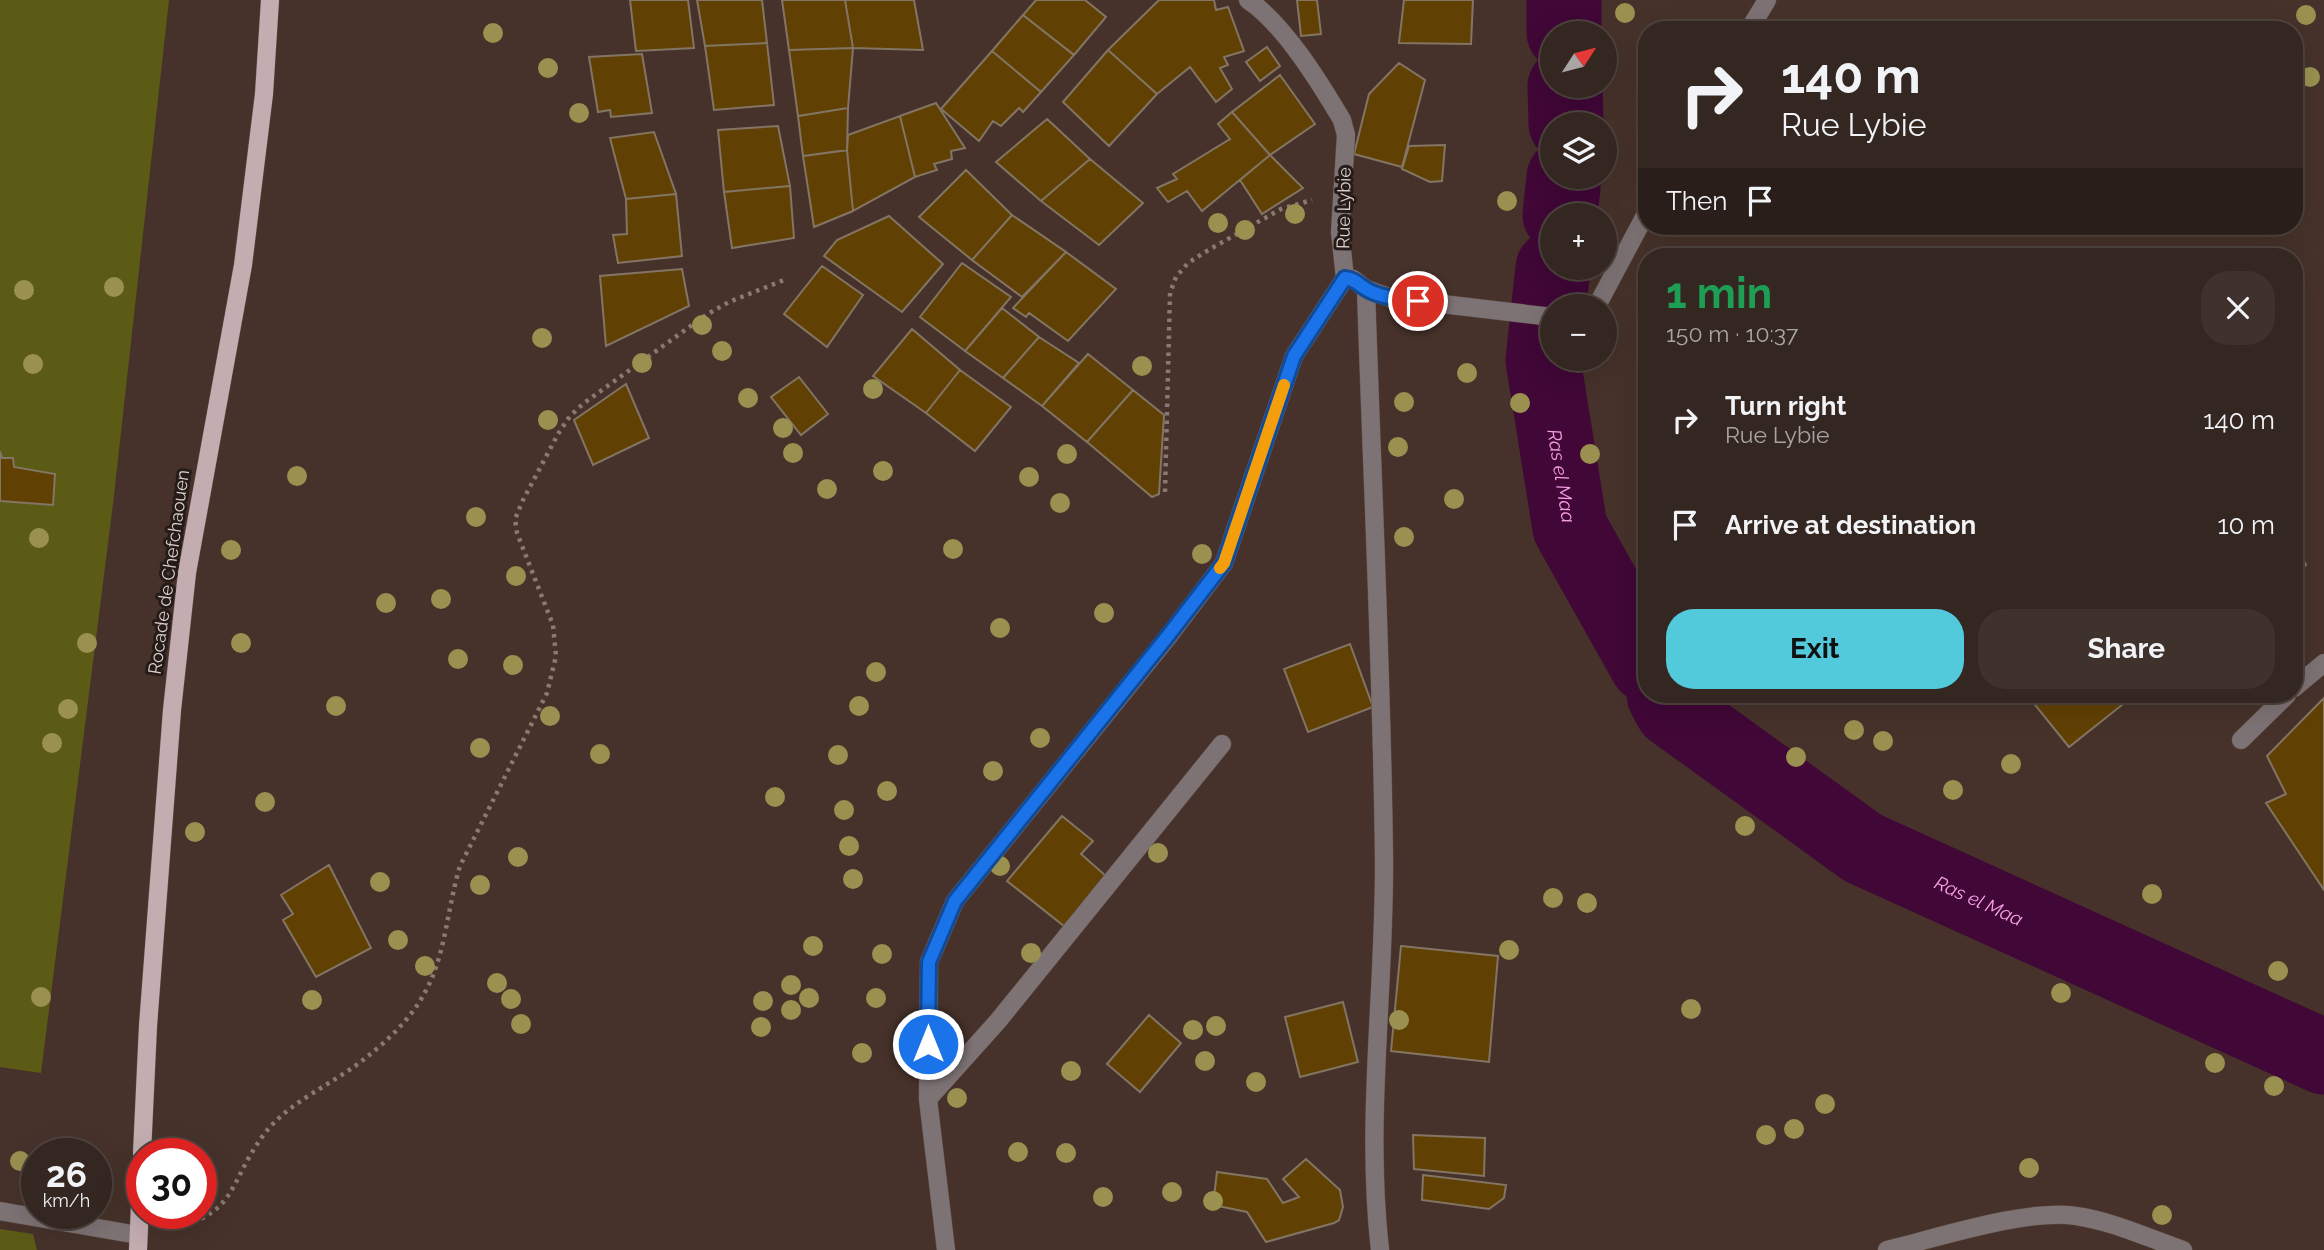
<!DOCTYPE html>
<meta charset="utf-8">
<style>
:root{--surface:#342620;--page:#3f322d;--text:#f1f3f6;--muted:#a9a5a5;--line:#4e433e;--accent:#53cadc}
body{margin:0;font-family:Raleway,sans-serif;background:var(--page);color:var(--text);height:100vh;display:flex;flex-direction:column;font-size:26px;white-space:nowrap}
*{box-sizing:border-box;margin:0}
p{font-size:23px;color:var(--muted)}
.icon{flex:none;width:38px;height:38px;fill:none;stroke:currentColor;stroke-width:2;stroke-linecap:round;stroke-linejoin:round}
.map{position:relative;flex:1;overflow:hidden}
.panel{position:absolute;left:1638px;top:248px;width:665px;height:455px;display:flex;flex-direction:column;background:var(--surface);border-radius:28px;box-shadow:0 7px 28px #0002,0 0 0 2px var(--line)}
.panel>*{flex:none}
.top-card{position:absolute;left:1638px;top:21px;width:665px;height:214px;border-radius:28px;box-shadow:0 7px 28px #0002,0 0 0 2px var(--line);background:#342620;color:var(--text);overflow:hidden}
.needle{width:46px;rotate:54deg}
.tools{position:absolute;left:1540px;top:21px;display:grid;gap:14px}
.tools a{display:grid;place-items:center;width:77px;height:77px;border-radius:50%;background:var(--surface);box-shadow:0 7px 28px #0002,0 0 0 2px var(--line);font-size:35px}
.speed{position:absolute;left:21px;top:1138px;display:flex;gap:14px;font-size:35px;font-weight:700;text-align:center}
.speed>*{display:grid;place-content:center;width:91px;height:91px;border-radius:50%;background:var(--surface);box-shadow:0 7px 28px #0002,0 0 0 2px var(--line);line-height:1}
.speed small{font-size:18px;font-weight:400}
.speed .limit{border:10px solid #d22;background:#fff;color:#111}
.pin{position:absolute;display:grid;place-items:center;width:60px;height:60px;color:#fff;margin:-30px;border:4px solid #fff;border-radius:50%;box-shadow:0 2px 7px #0007}
.me{position:absolute;width:77px;margin:-38px;rotate:0deg;stroke-linejoin:round;filter:drop-shadow(0 0 5px #0008)}
.turn{display:flex;align-items:center;gap:24px;height:147px;padding:0 28px;font-size:32px}
.turn .icon{width:91px;height:91px;stroke-width:2.5}
.turn b{display:block;font-size:49px;line-height:60px}
.then{display:flex;align-items:center;height:66px;padding:0 28px;background:#0003;gap:14px;font-size:26px}
.round{display:grid;place-items:center;flex:none;width:74px;height:74px;border-radius:28px;background:var(--page)}
.summary{display:flex;align-items:center;justify-content:space-between;height:119px;padding:0 28px}
h1{font-size:42px;font-weight:700;line-height:52px;color:#1e9e55}
.button{display:flex;gap:14px;margin-top:auto;padding:14px 28px}
.button a{flex:1;height:80px;border-radius:28px;background:var(--accent);color:#111;font-size:28px;font-weight:700;line-height:80px;text-align:center}
.button a+a{background:var(--page);color:var(--text)}
ul{padding:0;list-style:none}
li{display:flex;align-items:center;gap:21px;height:105px;padding:0 28px}
li div{flex:1}
li b{display:block;font-size:26px}
li em{font-style:normal}
.map>svg:first-child{display:block}
.green{fill:#5c5b16}
.lines{fill:none;stroke-linecap:round;stroke-linejoin:round}
.river{stroke:#400737;stroke-width:75}
.building{fill:#614004;stroke:#837563;stroke-width:2}
.minor-casing{stroke:#614f47;stroke-width:19}
.major-casing{stroke:#614f47;stroke-width:19}
.path{stroke:#8a7972;stroke-width:4.5;stroke-dasharray:3.5 5;stroke-linecap:butt}
.minor{stroke:#7e7374;stroke-width:18}
.major{stroke:#c4adb0;stroke-width:18}
.tree{fill:#9a9150}
.route-casing{stroke:#114b97;stroke-width:18}
.route{stroke:#1a73e8;stroke-width:12}
.slow{stroke:#f59e0b;stroke-width:12}
.labels{text-anchor:middle;stroke-width:6;stroke-linejoin:round;paint-order:stroke}
.street-label{font-size:18px;fill:#ded1cc;stroke:#251c19}
.water-label{font-size:19px;font-style:italic;fill:#f7a0e4;stroke:#251c19}
</style>
<div class="map">
<svg width="2324" height="1250" viewBox="0 0 2324 1250">
<rect width="100%" height="100%" fill="#46322a"/>
<path class="green" d="M0,0H169L113,504L41,1073L0,1067Z
M0,1229L33,1234L37,1250H0Z"/>
<g class="lines">
<g class="river">
<path d="M1564,0V33"/>
<path d="M1565,86L1566,124"/>
<path d="M1560,215L1564,177"/>
<path id="s1" d="M1553,268L1543,360L1570,528L1647,665"/>
<path id="s2" d="M1664,695L1672,710L1863,848L2324,1057"/>
</g>
</g>
<path class="building" d="M630,0H688L694,48L636,51Z
M697,0H762L767,43L705,46Z
M782,0H845L853,48L789,50Z
M845,0H914L923,50L853,48Z
M1036,0H1085L1106,17L1074,55L1023,15Z
M1159,0H1214L1216,10L1228,7L1244,51L1224,57L1228,65L1220,68L1232,89L1216,102L1190,67L1157,94L1108,50Z
M1297,0H1317L1321,34L1301,36Z
M1404,0H1473L1471,44L1399,43Z
M1023,15L1074,55L1041,92L992,51Z
M767,43L774,105L714,110L705,46Z
M1267,47L1280,66L1260,81L1246,62Z
M853,48L848,108L798,116L789,50Z
M1108,50L1157,94L1109,146L1063,102Z
M992,51L1041,92L1023,112L1019,108L1001,126L993,121L979,141L941,109Z
M642,54L652,113L611,117L610,110L598,112L589,57Z
M1399,63L1425,80L1402,167L1354,154L1369,94Z
M1280,75L1315,124L1270,155L1232,112Z
M936,103L965,148L951,151L952,159L934,164L937,170L915,177L900,116Z
M848,108L847,150L803,156L798,116Z
M1232,112L1270,155L1202,211L1187,191L1168,202L1157,188L1177,179L1173,174L1230,139L1218,124Z
M900,116L915,177L853,211L847,150L848,135Z
M1047,119L1090,159L1041,201L996,162Z
M778,126L790,186L724,192L718,130Z
M654,132L676,194L626,199L610,138Z
M1445,145L1442,181L1430,182L1402,169L1409,146Z
M847,150L853,211L814,227L803,156Z
M1270,155L1303,188L1262,214L1240,180Z
M1090,159L1143,203L1099,245L1041,201Z
M966,170L1012,215L972,260L919,217Z
M790,186L794,238L732,248L724,192Z
M676,194L682,256L618,263L613,235L627,234L626,199Z
M1012,215L1066,252L1022,297L972,260Z
M889,216L943,264L902,312L824,256L837,240Z
M1066,252L1116,289L1068,341L1029,313L1026,317L1013,308Z
M962,263L1011,297L965,351L920,317Z
M822,266L863,295L827,347L784,314Z
M682,269L689,306L606,346L600,276Z
M1002,308L1039,337L1003,378L965,351Z
M912,329L960,370L926,413L873,376Z
M1039,337L1079,363L1042,406L1003,378Z
M1088,354L1133,390L1087,442L1042,406Z
M960,370L1011,407L975,451L926,413Z
M799,377L828,414L801,435L771,397Z
M626,384L649,438L593,465L574,420Z
M1133,390L1164,415L1159,494L1152,497L1087,442Z
M0,451L2,458H13L14,467L55,474L53,505L0,501Z
M2294,542L2306,565L2294,574Z
M1350,644L1373,707L1308,732L1284,669Z
M2027,695H2131L2132,697L2069,747Z
M2324,698V890L2266,803L2286,794L2267,756Z
M1062,816L1093,841L1081,854L1106,876L1064,926L1007,881Z
M329,865L371,948L316,977L283,920L293,914L281,895Z
M1401,946L1498,956L1489,1062L1391,1051Z
M1343,1002L1358,1062L1300,1077L1285,1017Z
M1149,1015L1181,1043L1140,1092L1107,1064Z
M1413,1135L1485,1138L1484,1176L1414,1169Z
M1306,1159L1340,1190L1343,1207L1339,1220L1334,1223L1266,1242L1247,1212L1213,1205L1217,1172L1267,1179L1283,1203L1299,1197L1283,1179Z
M1423,1175L1506,1185L1504,1198L1489,1209L1422,1200Z"/>
<g class="lines">
<defs>
<path id="minor" d="M1248,0C1284,24 1320,83 1342,120L1346,135L1340,232L1345,278L1353,279L1366,289L1391,298L1552,317
M1749,30L1767,0
M1366,289C1372,479 1382,669 1384,859C1385,990 1365,1120 1380,1250
M1594,306L1600,300L1647,212
M2294,688L2324,663
M2241,740L2287,695
M928,1099L998,1021L1222,744
M0,1211L138,1235
M946,1250L928,1099L929,962L955,901L1168,637L1224,563L1294,356L1345,278
M1887,1250C1937,1238 2028,1208 2076,1216C2112,1221 2148,1238 2183,1250"/>
<path id="major" d="M142,1153L148,1026L172,710L187,573L243,265L264,94L270,0
M138,1250L142,1160"/>
</defs>
<use href="#minor" class="minor-casing"/>
<use href="#major" class="major-casing"/>
<path class="path" d="M1165,492L1170,293L1176,277L1188,263L1205,252L1281,209L1312,200
M169,1229C237,1215 228,1184 262,1137C287,1102 330,1086 363,1060C386,1042 410,1020 424,994C446,956 447,908 460,866L547,693L556,656L553,625L517,533L515,519L523,500L558,434L570,416L584,403L706,315L729,302L784,280"/>
<use href="#minor" class="minor"/>
<use href="#major" class="major"/>
</g>
<g class="tree">
<circle cx="1625" cy="13" r="10"/>
<circle cx="2306" cy="15" r="10"/>
<circle cx="493" cy="33" r="10"/>
<circle cx="548" cy="68" r="10"/>
<circle cx="2310" cy="77" r="10"/>
<circle cx="579" cy="113" r="10"/>
<circle cx="1507" cy="201" r="10"/>
<circle cx="1295" cy="214" r="10"/>
<circle cx="1218" cy="223" r="10"/>
<circle cx="1245" cy="230" r="10"/>
<circle cx="114" cy="287" r="10"/>
<circle cx="24" cy="290" r="10"/>
<circle cx="702" cy="325" r="10"/>
<circle cx="542" cy="338" r="10"/>
<circle cx="722" cy="351" r="10"/>
<circle cx="642" cy="363" r="10"/>
<circle cx="33" cy="364" r="10"/>
<circle cx="1142" cy="366" r="10"/>
<circle cx="1467" cy="373" r="10"/>
<circle cx="873" cy="389" r="10"/>
<circle cx="748" cy="398" r="10"/>
<circle cx="1404" cy="402" r="10"/>
<circle cx="1520" cy="403" r="10"/>
<circle cx="548" cy="420" r="10"/>
<circle cx="783" cy="428" r="10"/>
<circle cx="1398" cy="447" r="10"/>
<circle cx="793" cy="453" r="10"/>
<circle cx="1067" cy="454" r="10"/>
<circle cx="1590" cy="454" r="10"/>
<circle cx="883" cy="471" r="10"/>
<circle cx="297" cy="476" r="10"/>
<circle cx="1029" cy="477" r="10"/>
<circle cx="827" cy="489" r="10"/>
<circle cx="1454" cy="499" r="10"/>
<circle cx="1060" cy="503" r="10"/>
<circle cx="476" cy="517" r="10"/>
<circle cx="1404" cy="537" r="10"/>
<circle cx="39" cy="538" r="10"/>
<circle cx="953" cy="549" r="10"/>
<circle cx="231" cy="550" r="10"/>
<circle cx="1202" cy="554" r="10"/>
<circle cx="516" cy="576" r="10"/>
<circle cx="441" cy="599" r="10"/>
<circle cx="386" cy="603" r="10"/>
<circle cx="1104" cy="613" r="10"/>
<circle cx="1000" cy="628" r="10"/>
<circle cx="87" cy="643" r="10"/>
<circle cx="241" cy="643" r="10"/>
<circle cx="458" cy="659" r="10"/>
<circle cx="513" cy="665" r="10"/>
<circle cx="876" cy="672" r="10"/>
<circle cx="336" cy="706" r="10"/>
<circle cx="859" cy="706" r="10"/>
<circle cx="68" cy="709" r="10"/>
<circle cx="550" cy="716" r="10"/>
<circle cx="1854" cy="730" r="10"/>
<circle cx="1040" cy="738" r="10"/>
<circle cx="1883" cy="741" r="10"/>
<circle cx="52" cy="743" r="10"/>
<circle cx="480" cy="748" r="10"/>
<circle cx="600" cy="754" r="10"/>
<circle cx="838" cy="755" r="10"/>
<circle cx="1796" cy="757" r="10"/>
<circle cx="2011" cy="764" r="10"/>
<circle cx="993" cy="771" r="10"/>
<circle cx="1953" cy="790" r="10"/>
<circle cx="887" cy="791" r="10"/>
<circle cx="775" cy="797" r="10"/>
<circle cx="265" cy="802" r="10"/>
<circle cx="844" cy="810" r="10"/>
<circle cx="1745" cy="826" r="10"/>
<circle cx="195" cy="832" r="10"/>
<circle cx="849" cy="846" r="10"/>
<circle cx="1158" cy="853" r="10"/>
<circle cx="518" cy="857" r="10"/>
<circle cx="1000" cy="866" r="10"/>
<circle cx="853" cy="879" r="10"/>
<circle cx="380" cy="882" r="10"/>
<circle cx="480" cy="885" r="10"/>
<circle cx="2152" cy="894" r="10"/>
<circle cx="1553" cy="898" r="10"/>
<circle cx="1587" cy="903" r="10"/>
<circle cx="398" cy="940" r="10"/>
<circle cx="813" cy="946" r="10"/>
<circle cx="1509" cy="950" r="10"/>
<circle cx="1031" cy="953" r="10"/>
<circle cx="882" cy="954" r="10"/>
<circle cx="425" cy="966" r="10"/>
<circle cx="2278" cy="971" r="10"/>
<circle cx="497" cy="983" r="10"/>
<circle cx="791" cy="985" r="10"/>
<circle cx="2061" cy="993" r="10"/>
<circle cx="41" cy="997" r="10"/>
<circle cx="809" cy="998" r="10"/>
<circle cx="876" cy="998" r="10"/>
<circle cx="511" cy="999" r="10"/>
<circle cx="312" cy="1000" r="10"/>
<circle cx="763" cy="1001" r="10"/>
<circle cx="1691" cy="1009" r="10"/>
<circle cx="791" cy="1010" r="10"/>
<circle cx="1399" cy="1020" r="10"/>
<circle cx="521" cy="1024" r="10"/>
<circle cx="1216" cy="1026" r="10"/>
<circle cx="761" cy="1027" r="10"/>
<circle cx="1193" cy="1030" r="10"/>
<circle cx="862" cy="1053" r="10"/>
<circle cx="1205" cy="1061" r="10"/>
<circle cx="2215" cy="1063" r="10"/>
<circle cx="1071" cy="1071" r="10"/>
<circle cx="1256" cy="1082" r="10"/>
<circle cx="2274" cy="1086" r="10"/>
<circle cx="957" cy="1098" r="10"/>
<circle cx="1825" cy="1104" r="10"/>
<circle cx="1794" cy="1129" r="10"/>
<circle cx="1766" cy="1135" r="10"/>
<circle cx="1018" cy="1152" r="10"/>
<circle cx="1066" cy="1153" r="10"/>
<circle cx="20" cy="1161" r="10"/>
<circle cx="2029" cy="1168" r="10"/>
<circle cx="1172" cy="1192" r="10"/>
<circle cx="1103" cy="1197" r="10"/>
<circle cx="1213" cy="1201" r="10"/>
<circle cx="2162" cy="1215" r="10"/>
</g>
<g class="lines">
<defs>
<path id="route" d="M928,1044L929,962L955,901L1167,637L1224,563L1294,356L1345,278C1355,279 1358,284 1366,289C1381,298 1401,299 1418,301"/>
</defs>
<use href="#route" class="route-casing"/>
<use href="#route" class="route"/>
<path class="slow" d="M1220,568L1224,563L1284,385"/>
</g>
<g class="labels">
<g class="street-label">
<text transform="translate(1344 208) rotate(-89)" y="6">Rue Lybie</text>
<text transform="translate(169 572) rotate(-82)" y="6">Rocade de Chefchaouen</text>
</g>
<g class="water-label">
<text dy="7" stroke="none"><textPath href="#s1" startOffset="210">Ras el Maa</textPath></text>
<text dy="7" stroke="none"><textPath href="#s2" startOffset="380">Ras el Maa</textPath></text>
</g>
</g>
</svg>
<div class="tools">
<a><svg class="needle" viewBox="-14 -14 28 28"><path d="M0-13l5 13h-10z" fill="#e53935"/><path d="M0 13l5-13h-10z" fill="#a9a5a5"/></svg></a>
<a><svg class="icon" aria-label="layers" viewBox="0 0 24 24"><path d="M12 4l9 5-9 5-9-5zM3 14l9 5 9-5"/></svg></a>
<a>+</a>
<a>−</a>
</div>
<div class="speed"><div>26<small>km/h</small></div><div class="limit">30</div></div>
<div class="pin" style="left:1418px;top:301px;background:#d93025"><svg class="icon" aria-label="arrive" viewBox="0 0 24 24"><path d="M6 21V4h12l-3 4 3 4H6"/></svg></div>
<svg class="me" style="left:928px;top:1044px" viewBox="-20 -20 40 40"><circle r="17" fill="#1a73e8" stroke="#fff" stroke-width="3"/><path d="M0-11L8 9 0 5-8 9z" fill="#fff"/></svg>
<div class="top-card">
<div class="turn"><svg class="icon" aria-label="right" viewBox="0 0 24 24"><path d="M7 20v-9h11M14 6l5 5-5 5"/></svg><div><b>140 m</b>Rue Lybie</div></div>
<div class="then">Then<svg class="icon" aria-label="arrive" viewBox="0 0 24 24"><path d="M6 21V4h12l-3 4 3 4H6"/></svg></div>
</div>
<section class="panel">
<div class="summary"><div><h1>1 min</h1><p>150 m · 10:37</p></div><a class="round"><svg class="icon" aria-label="close" viewBox="0 0 24 24"><path d="M6 6l12 12M18 6L6 18"/></svg></a></div>
<ul>
<li><svg class="icon" aria-label="right" viewBox="0 0 24 24"><path d="M7 20v-9h11M14 6l5 5-5 5"/></svg><div><b>Turn right</b><p>Rue Lybie</p></div><em>140 m</em></li>
<li><svg class="icon" aria-label="arrive" viewBox="0 0 24 24"><path d="M6 21V4h12l-3 4 3 4H6"/></svg><div><b>Arrive at destination</b></div><em>10 m</em></li>
</ul>
<div class="button"><a>Exit</a><a>Share</a></div>
</section>
</div>
